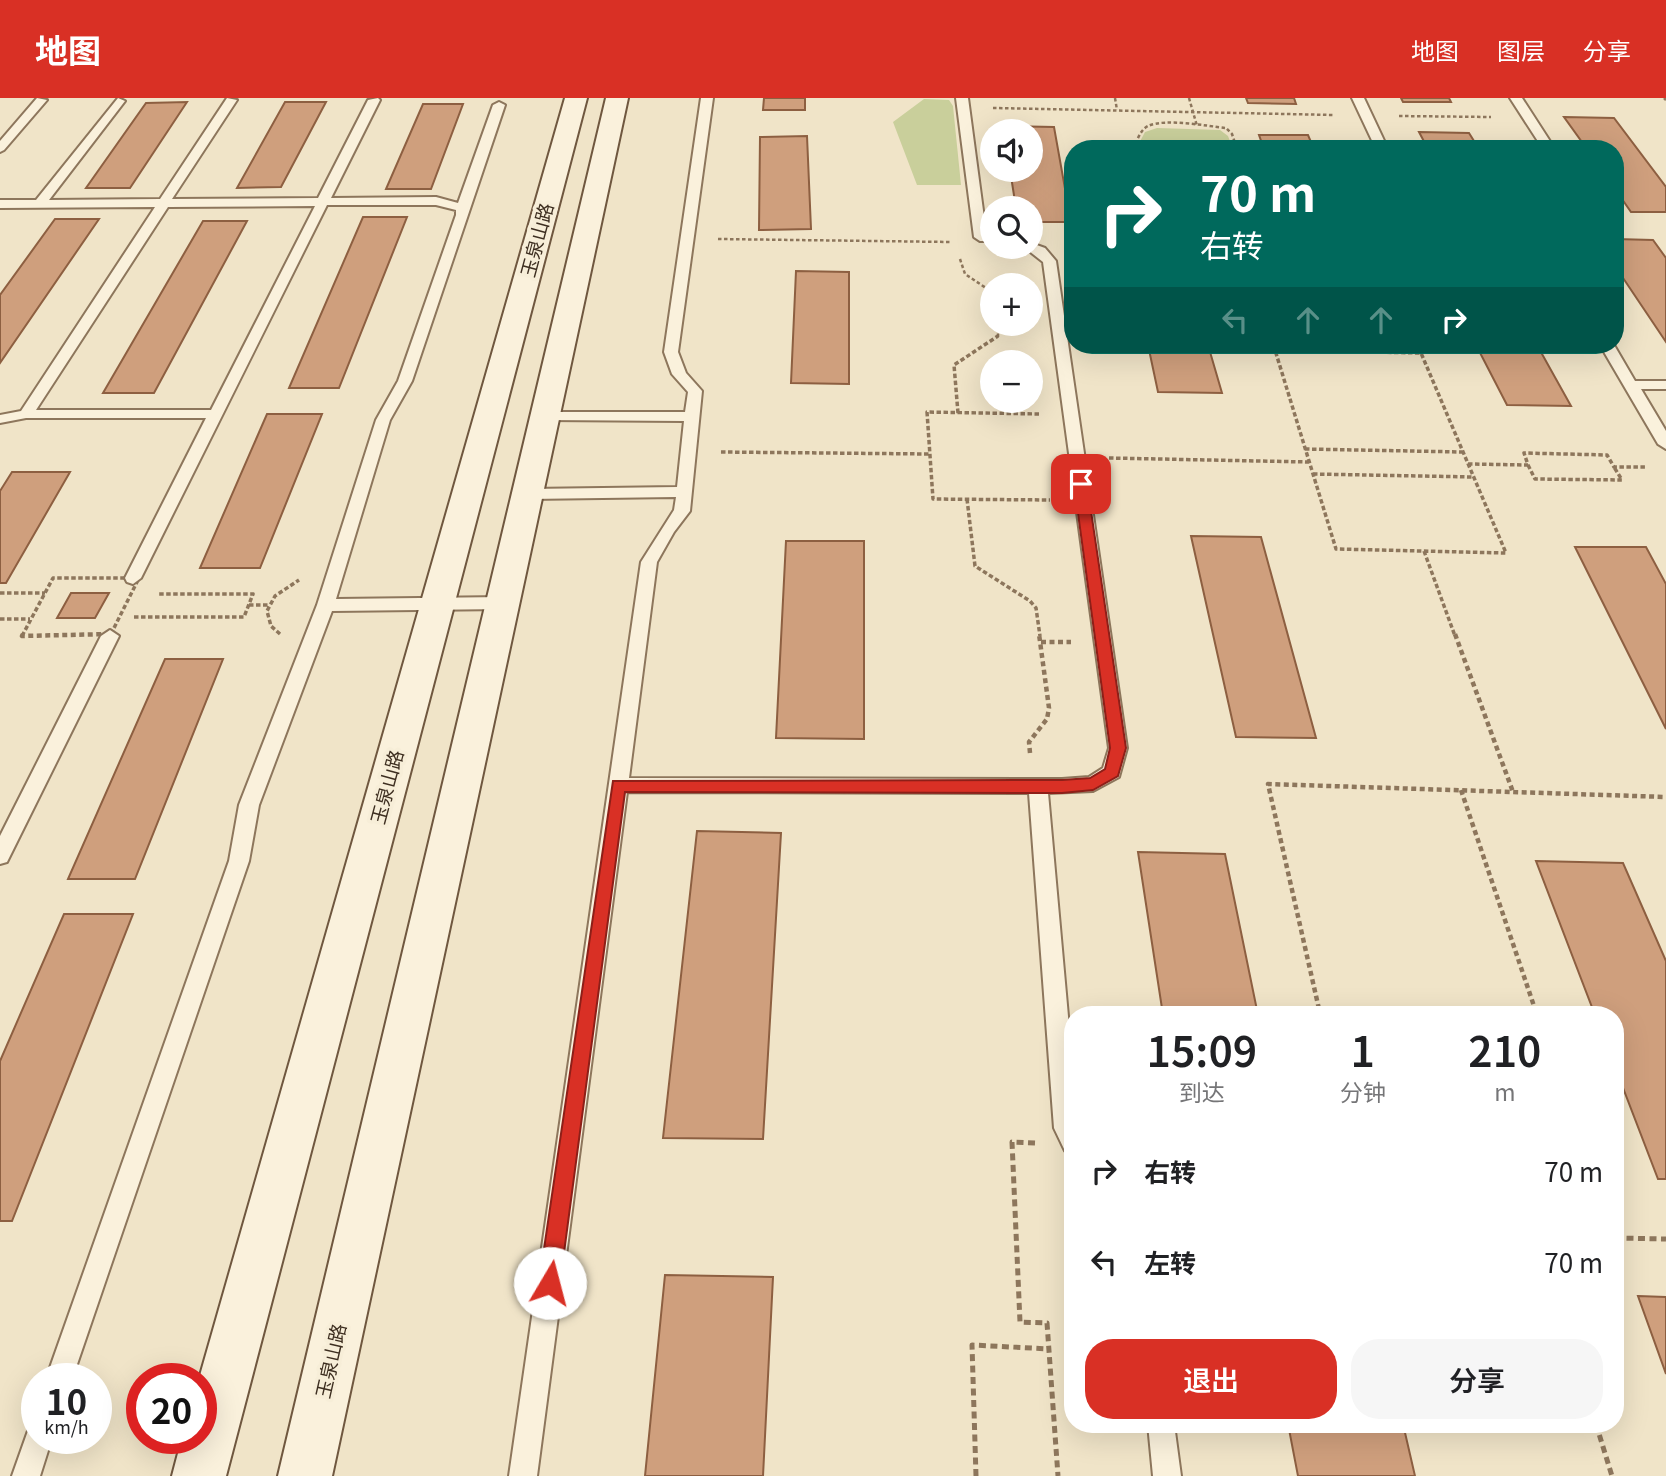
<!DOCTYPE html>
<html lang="zh">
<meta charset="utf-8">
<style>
:root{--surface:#fff;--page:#f6f6f6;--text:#202124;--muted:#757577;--accent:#d93025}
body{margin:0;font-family:Georgia,"Noto Sans SC",serif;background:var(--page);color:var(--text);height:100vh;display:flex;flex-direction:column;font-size:26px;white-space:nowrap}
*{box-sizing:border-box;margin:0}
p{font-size:23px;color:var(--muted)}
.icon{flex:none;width:38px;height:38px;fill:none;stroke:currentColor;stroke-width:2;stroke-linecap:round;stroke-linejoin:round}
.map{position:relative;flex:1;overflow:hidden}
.sheet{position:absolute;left:1064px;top:908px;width:560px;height:427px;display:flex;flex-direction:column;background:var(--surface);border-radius:28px;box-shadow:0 7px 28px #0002}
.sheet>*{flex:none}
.banner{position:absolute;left:1064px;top:42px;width:560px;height:214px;border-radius:28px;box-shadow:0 7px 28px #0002;background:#00695c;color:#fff;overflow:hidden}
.fabs{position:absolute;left:980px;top:21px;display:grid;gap:14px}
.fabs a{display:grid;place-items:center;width:63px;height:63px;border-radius:50%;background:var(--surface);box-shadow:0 7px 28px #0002;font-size:35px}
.speed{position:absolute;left:21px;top:1265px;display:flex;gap:14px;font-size:35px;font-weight:700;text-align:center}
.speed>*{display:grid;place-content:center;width:91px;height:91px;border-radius:50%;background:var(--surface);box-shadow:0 7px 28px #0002;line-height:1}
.speed small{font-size:18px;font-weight:400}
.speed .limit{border:10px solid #d22;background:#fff;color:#111}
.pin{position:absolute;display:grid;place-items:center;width:60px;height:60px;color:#fff;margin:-30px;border-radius:14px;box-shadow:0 4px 10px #0006}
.me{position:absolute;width:77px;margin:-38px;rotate:8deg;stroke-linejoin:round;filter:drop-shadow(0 0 5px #0008)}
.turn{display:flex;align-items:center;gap:24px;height:147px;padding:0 21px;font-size:32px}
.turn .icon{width:91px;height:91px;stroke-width:2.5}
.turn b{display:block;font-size:49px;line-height:60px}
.lanes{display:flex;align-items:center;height:66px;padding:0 21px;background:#0003;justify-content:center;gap:35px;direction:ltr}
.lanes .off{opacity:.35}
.eta{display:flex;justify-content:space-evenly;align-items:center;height:119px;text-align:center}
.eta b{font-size:42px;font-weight:600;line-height:49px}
.action{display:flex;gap:14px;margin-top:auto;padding:14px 21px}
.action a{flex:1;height:80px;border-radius:28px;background:var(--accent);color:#fff;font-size:28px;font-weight:600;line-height:80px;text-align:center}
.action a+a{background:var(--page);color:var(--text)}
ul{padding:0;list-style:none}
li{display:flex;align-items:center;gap:21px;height:91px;padding:0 21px}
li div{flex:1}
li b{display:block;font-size:26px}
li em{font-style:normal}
header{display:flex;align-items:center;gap:42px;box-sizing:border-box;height:98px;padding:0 35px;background:var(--accent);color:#fff}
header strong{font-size:33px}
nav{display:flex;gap:38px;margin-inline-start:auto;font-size:24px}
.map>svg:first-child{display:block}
.green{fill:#c9cf9b}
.building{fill:#cf9f7d;stroke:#8d5f41;stroke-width:2}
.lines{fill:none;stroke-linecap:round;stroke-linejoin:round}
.lane-casing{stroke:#8d765c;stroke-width:4}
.secondary-casing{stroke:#6f573f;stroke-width:4}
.path-far3{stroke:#8d765c;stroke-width:2.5;stroke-dasharray:3.5 2.5;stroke-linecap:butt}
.path-far2{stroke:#8d765c;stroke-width:3.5;stroke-dasharray:4.5 2.5;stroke-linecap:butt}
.path-far1{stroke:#8d765c;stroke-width:4.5;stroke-dasharray:5 3.5;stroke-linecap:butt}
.path{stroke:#8d765c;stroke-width:5;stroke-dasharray:7 4.5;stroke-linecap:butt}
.lane{fill:#faf1dc;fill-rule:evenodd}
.secondary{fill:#faf1dc;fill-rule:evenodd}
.route{fill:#d93025;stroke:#8d1f18;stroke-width:2}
.labels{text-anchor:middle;stroke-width:7;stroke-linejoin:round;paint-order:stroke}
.street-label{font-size:19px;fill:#3d2e20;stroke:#f7eed8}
</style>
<header>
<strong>地图</strong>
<nav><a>地图</a><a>图层</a><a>分享</a></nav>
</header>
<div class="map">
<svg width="1666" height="1378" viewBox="0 0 1666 1378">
<rect width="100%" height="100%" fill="#f0e4c8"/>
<path class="green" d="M924,1L949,2L953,8L961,87H917L893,24Z
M1157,30L1220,32L1228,38L1233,51H1136L1145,34Z"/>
<path class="building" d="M764,0H805V12H763Z
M1246,0H1294L1296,6L1248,5Z
M1401,0H1449L1451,4H1403Z
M187,4L130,90H86L146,5Z
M285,4H326L281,89L237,90Z
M423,6H463L431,91H386Z
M1564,19L1614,20L1666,89V114H1631L1615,91V51H1587Z
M1005,28L1054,29L1071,124H1031V110H1016L1010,72H1031V33H1005Z
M1419,34L1469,35L1479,51H1428Z
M1259,37H1308L1314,51H1264Z
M807,38L811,131L759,132L760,39Z
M363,119H407L339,290H289Z
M55,121H99L0,265V197Z
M203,123H247L154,295H103Z
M1615,141L1653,142L1666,160V244L1615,168Z
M796,173L849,174V286L791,285Z
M1148,247H1208L1222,295L1158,294Z
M1476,247H1537L1571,308L1507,307Z
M267,316H322L260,470H200Z
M12,374H70L6,485H0V393Z
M1191,438L1261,439L1316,640L1236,639Z
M786,443H864V641L776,640Z
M1575,449H1646L1666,486V631Z
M71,495H109L95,520H57Z
M165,561H223L135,781H68Z
M697,733L781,735L763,1041L663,1040Z
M1138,754L1225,756L1258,917H1163Z
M1536,763L1623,765L1666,863V1081H1658L1615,969V917H1595Z
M64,816H133L12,1123H0V963Z
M665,1177L773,1179L763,1378H645Z
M1638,1198L1666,1199V1276Z
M1288,1326H1403L1415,1378H1298Z"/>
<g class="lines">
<defs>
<path id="lane" d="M37,0L47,2L4,52L0,54V43Z
M227,0L237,2L172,101L318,100L368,2L378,0L380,2L331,100L436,99L458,105L493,7L499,4L505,7L412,283L390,322L336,501L504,499L513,505L504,511L332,513L259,707L249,763L72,1281H46L229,763L239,707L317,507L376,322L398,283L456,117V112L436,107H327L141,480L133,486L127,484L125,480L206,320H26L0,325V317L21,313L155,109L0,110V102H36L118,0L125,3L49,102L160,101ZM315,108L211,312H36L168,109Z
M701,0H713L678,254L686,275L702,293L690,413L674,434L657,464L629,680L1062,681L1089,679L1103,670L1109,650L1043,164L1024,149H1031V145L1045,150L1056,163L1127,650L1119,679L1093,693L1048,695L1073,974V1056L1065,1053L1054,1030L1029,695L627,694L537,1378H509L641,464L674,412L676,399L529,401L521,396L529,391L677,389L684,323L546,322L539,318L546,314H685L688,294L672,276L664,254Z
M956,0H968L986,135H992V143H980L974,139Z
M1352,0H1364L1388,51H1376Z
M1510,0H1522L1555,51H1543Z
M1600,247H1614L1635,283H1666V291H1641L1666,333V351L1658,346Z
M110,532L119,538L7,764L0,766V738L101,538Z
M1148,1326H1174L1181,1378H1153Z
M37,1327V1340H52L40,1378H12L29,1330Z"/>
<path id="secondary" d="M565,0H587L226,1378H172L182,1340H201L199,1281Z
M606,0H628L332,1378H278Z"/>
</defs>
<use href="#lane" class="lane-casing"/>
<use href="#secondary" class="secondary-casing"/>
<path class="path-far3" d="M1115,0L1117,12
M1189,0L1197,28
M1664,0L1666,2
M993,10L1334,17
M1399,18L1491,19
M1133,51C1137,43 1140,32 1148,28C1165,20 1207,28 1226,30L1232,36L1237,51
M718,141L951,144
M960,161L965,176L992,194
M998,239V226"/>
<path class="path-far2" d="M1346,247L1348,253
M1275,252L1421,255L1506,455L1336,451Z
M958,315L954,267L998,238
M1039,316L927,314L933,401L1050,402
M1305,351L1463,354
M721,354L930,356
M1109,360L1309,364
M1468,366L1528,367L1524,355L1607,357L1614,369H1647
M1528,367L1535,381L1622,382L1614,369
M1313,376L1473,379
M967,401L975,468L1030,503L1036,510L1040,538
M1424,453L1455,538
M0,495H45
M249,507H268
M134,519H244L253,496H159
M0,521H30
M280,536L271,528L267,513L275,498L299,482
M22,538L53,480H139L110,538"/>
<path class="path-far1" d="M23,536L22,538L111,536
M1455,536L1513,694
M1041,544H1071
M1030,655L1029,644L1047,621L1049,610L1039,536
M1461,692L1535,911
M1319,911L1268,686L1666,699"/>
<path class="path" d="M1318,909L1320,917
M1534,909L1537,917
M1035,1045L1012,1044L1020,1224L1047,1225L1058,1378
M1615,1140L1666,1141
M1596,1326L1612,1378
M976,1378L972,1247L1050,1251"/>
<use href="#lane" class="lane"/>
<use href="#secondary" class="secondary"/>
</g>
<path class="route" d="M1081,382L1087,386L1126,650L1118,678L1093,692L1062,695L625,694L560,1185L557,1192L550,1195L542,1192L539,1185L613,683L1062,682L1090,680L1105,671L1110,650L1074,386Z"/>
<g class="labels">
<g class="street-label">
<text transform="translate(537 142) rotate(-75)" y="7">玉泉山路</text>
<text transform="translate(387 689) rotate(-75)" y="7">玉泉山路</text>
<text transform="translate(331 1263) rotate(-77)" y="7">玉泉山路</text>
</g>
</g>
</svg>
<div class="fabs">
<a><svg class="icon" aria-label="sound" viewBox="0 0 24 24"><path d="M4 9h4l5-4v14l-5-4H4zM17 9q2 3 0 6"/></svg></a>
<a><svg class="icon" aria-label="search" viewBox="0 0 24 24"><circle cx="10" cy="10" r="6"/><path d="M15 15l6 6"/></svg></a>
<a>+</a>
<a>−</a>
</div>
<div class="speed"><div>10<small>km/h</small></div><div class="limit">20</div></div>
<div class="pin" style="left:1081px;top:386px;background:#d93025"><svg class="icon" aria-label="arrive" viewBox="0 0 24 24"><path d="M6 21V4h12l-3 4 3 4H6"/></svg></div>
<svg class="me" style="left:550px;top:1185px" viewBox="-20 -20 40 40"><circle r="19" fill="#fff"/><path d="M0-13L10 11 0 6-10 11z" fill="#d93025"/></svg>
<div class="banner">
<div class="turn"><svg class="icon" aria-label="right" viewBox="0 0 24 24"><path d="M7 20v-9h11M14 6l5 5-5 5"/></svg><div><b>70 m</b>右转</div></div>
<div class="lanes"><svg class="icon off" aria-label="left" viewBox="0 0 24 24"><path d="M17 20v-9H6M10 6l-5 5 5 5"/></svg><svg class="icon off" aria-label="ahead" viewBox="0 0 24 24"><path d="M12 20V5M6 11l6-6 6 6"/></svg><svg class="icon off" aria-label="ahead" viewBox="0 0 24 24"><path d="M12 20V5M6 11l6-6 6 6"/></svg><svg class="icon" aria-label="right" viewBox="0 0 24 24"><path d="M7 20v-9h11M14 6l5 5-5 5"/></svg></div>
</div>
<section class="sheet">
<div class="eta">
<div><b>15:09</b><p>到达</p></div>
<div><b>1</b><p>分钟</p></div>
<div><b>210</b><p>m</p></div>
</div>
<ul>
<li><svg class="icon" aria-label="right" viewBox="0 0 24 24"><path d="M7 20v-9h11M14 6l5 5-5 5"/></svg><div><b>右转</b></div><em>70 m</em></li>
<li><svg class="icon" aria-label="left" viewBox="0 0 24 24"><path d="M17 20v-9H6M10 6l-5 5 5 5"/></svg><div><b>左转</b></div><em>70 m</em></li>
</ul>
<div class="action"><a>退出</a><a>分享</a></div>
</section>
</div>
